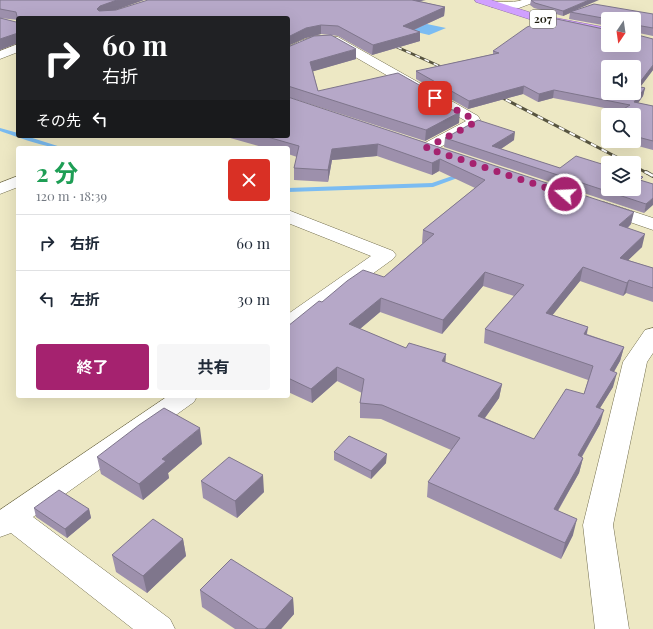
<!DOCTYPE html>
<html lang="ja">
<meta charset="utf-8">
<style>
:root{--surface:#fff;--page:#f6f6f7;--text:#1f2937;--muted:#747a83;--line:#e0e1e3;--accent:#a5226f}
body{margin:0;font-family:"Playfair Display","Noto Sans JP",serif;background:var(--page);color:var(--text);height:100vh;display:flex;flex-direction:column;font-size:15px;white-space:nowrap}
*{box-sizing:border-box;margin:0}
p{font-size:13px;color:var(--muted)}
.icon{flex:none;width:22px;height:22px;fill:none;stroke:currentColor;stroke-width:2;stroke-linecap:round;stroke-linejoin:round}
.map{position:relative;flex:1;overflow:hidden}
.side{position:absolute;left:16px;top:146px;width:274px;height:252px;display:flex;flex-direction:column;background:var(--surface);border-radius:4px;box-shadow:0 4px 16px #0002}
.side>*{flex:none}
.top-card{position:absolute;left:16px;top:16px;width:274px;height:122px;border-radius:4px;box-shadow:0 4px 16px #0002;background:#202124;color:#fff;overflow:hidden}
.needle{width:26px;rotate:193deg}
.buttons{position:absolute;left:601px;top:12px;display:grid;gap:8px}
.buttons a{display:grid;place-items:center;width:40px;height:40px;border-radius:4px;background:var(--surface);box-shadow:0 4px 16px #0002;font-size:20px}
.pin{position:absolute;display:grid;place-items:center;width:34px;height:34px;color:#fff;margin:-17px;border-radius:8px;box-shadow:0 2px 6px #0006}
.me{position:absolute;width:44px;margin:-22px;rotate:289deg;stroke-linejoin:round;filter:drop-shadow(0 0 3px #0008)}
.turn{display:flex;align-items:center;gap:14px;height:84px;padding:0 20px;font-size:18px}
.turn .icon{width:52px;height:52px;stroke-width:2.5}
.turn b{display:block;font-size:28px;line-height:34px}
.then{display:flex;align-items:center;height:38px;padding:0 20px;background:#0003;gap:8px;font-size:15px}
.round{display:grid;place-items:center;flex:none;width:42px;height:42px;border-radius:4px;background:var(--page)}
.summary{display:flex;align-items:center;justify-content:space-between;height:68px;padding:0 20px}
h1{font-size:24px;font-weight:700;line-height:30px;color:#1e9e55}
.cta{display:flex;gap:8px;margin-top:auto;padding:8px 20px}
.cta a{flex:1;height:46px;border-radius:4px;background:var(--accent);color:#fff;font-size:16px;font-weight:700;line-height:46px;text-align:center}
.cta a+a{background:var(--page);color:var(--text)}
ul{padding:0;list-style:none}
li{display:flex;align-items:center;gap:12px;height:56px;padding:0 20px;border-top:1px solid var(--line)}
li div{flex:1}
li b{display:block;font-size:15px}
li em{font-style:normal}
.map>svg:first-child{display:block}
.water{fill:#7bbcf2}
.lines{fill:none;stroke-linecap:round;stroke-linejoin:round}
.stream{fill:#7bbcf2;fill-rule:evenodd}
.minor-casing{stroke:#736e4e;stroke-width:1}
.highway-casing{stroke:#9171a9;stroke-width:1}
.minor{fill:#fff;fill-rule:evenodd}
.highway{fill:#d0a0fe;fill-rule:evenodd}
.rail-far2-casing{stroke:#575440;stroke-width:2.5}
.rail-far1-casing{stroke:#575440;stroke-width:3}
.rail-casing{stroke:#575440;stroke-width:4}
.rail-far2{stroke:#fff;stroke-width:1.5;stroke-dasharray:5;stroke-linecap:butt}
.rail-far1{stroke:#fff;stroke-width:2;stroke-dasharray:6;stroke-linecap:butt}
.rail{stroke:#fff;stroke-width:2.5;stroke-dasharray:8;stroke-linecap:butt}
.wall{fill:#9d90ac;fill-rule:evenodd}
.shaded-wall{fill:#7f768c}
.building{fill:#b6a8c8;stroke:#7f768c;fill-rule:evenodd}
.route{stroke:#a5226f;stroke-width:7;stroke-dasharray:0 12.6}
.labels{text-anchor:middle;stroke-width:3;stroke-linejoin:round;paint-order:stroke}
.shield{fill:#fff;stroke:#5f5e55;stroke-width:1}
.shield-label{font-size:11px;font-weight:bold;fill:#1b190c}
</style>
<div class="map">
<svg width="653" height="629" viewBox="0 0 653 629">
<rect width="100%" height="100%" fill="#ede8c4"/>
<path class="water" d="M422,23L446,28L429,35L404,29Z"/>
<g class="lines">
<path class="stream" d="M0,128L18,133V136H26L64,148C45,148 18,137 0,131Z
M461,173L463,174V176L433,187L288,192V188L432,183Z"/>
<defs>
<path id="minor" d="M522,0H536L535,2L519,8L492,7L486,4C494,0 512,4 522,0Z
M315,36H327L338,37L478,116L482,123L479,126L433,151L427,153L421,151L419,148L421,145L466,121L331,43L314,44L288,56V47L300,41Z
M18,44V52L0,59V51Z
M18,176V187L0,194V183Z
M604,202L653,218V230L598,211L595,207L598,203Z
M288,210L393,251L396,255L393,259L296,329L288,331V314L371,256L288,223Z
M653,328V353L647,362L613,525L629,629H595L583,525L623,362L645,330Z
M168,396H197L194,402L33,517L170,619L175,629H133L11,533L0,537V510Z"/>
<path id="highway" d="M475,0H491L535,14L608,28V36L529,19L476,2Z"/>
</defs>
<use href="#minor" class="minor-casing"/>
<use href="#highway" class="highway-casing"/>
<use href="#minor" class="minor"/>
<use href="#highway" class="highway"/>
<defs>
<path id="rail-far2" d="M388,43L448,70"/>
<path id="rail-far1" d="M495,94L628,163
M634,166L647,173"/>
<path id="rail" d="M646,172L653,176"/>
</defs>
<use href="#rail-far2" class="rail-far2-casing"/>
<use href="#rail-far1" class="rail-far1-casing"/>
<use href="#rail" class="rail-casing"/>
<use href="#rail-far2" class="rail-far2"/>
<use href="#rail-far1" class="rail-far1"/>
<use href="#rail" class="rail"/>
</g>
<path class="wall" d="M0,0H144L114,10L419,1L445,7L444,16L414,30L420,41L372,55L338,36L331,35L356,59L313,71L318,91L451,103L450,109L459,123L425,141L288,97L631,224L628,228L642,247L628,260L653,268V302L626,293L623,296L580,281L552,315L588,327L587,334L624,347L620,361L614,372L613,387L600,408V424L582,457L583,458L579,473L558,511L573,535L561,559L427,497L428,482L451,450L381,419L360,418V403L362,393L337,381L312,403L288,392V326L322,302L384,277L423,243H422L423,230L475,188L439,171L432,175L377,156L332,160L328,182L294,180V168L297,157L288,154V148H266L223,136H288V47L330,35L321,34L306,38L18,18V43L0,50ZM0,18L18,20L16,22ZM483,286L514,296L485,329L484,343L588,380L584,394L534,439L485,418L499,398L502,384L406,348L360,329L380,312L442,334Z
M531,0L579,9L653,14V36L634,32L608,19V26L569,19L570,13L563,16L534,8L530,5Z
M493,51L653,70L640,87L645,88L643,96L638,103L653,106V150L619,141H634V115L620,111L553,98L538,102L523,94L468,109L416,79V71L493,54Z
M608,119V132L602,130L604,122Z
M445,138L514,140L501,149L560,168L642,181L653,184L644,213L444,147Z
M202,444L168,473L169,478L143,500L101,474L97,457Z
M334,452L386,463L371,479L334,460Z
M201,481L264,492L237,518L203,498Z
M34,508L89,509L91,518L67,538L36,517Z
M183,539L186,556L147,593L116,572L112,555Z
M200,590L293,598L294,614L281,629H235L202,607Z"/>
<path class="shaded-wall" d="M117,0H144L102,15L97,9L100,6Z
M398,0H426L398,6Z
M589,0H599L571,12H570V13L563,16V11Z
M445,7L444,16L402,35L403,26Z
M321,25V34L306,38L288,46V37L306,28Z
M420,32V41L372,55L373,45Z
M18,33V43L0,50V39Z
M356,49V59L311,72L310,62Z
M653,65V70L635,94L637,86Z
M524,86L523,94L468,109L469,101Z
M645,88L643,96L633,110L634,102Z
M554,90L553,98L538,102L539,94Z
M451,103L450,113L439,106Z
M460,112L459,123L425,141L426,130Z
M515,132L514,140L493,154L492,146Z
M378,144L377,156L332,160L328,182V170L332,149Z
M440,159L439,171L432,175V163Z
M653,198V205L644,213L646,204Z
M634,212L631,224L616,238L619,225Z
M645,234L642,247L617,271L620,258Z
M583,267L580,281L543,327L546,313Z
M485,272L483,286L442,334L443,320Z
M629,280L626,293L623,296L627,283Z
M381,298L380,312L349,338V324Z
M588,327L585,341L584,334Z
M624,347L620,361L606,385L610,370Z
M446,354L445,368L442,361Z
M337,367V381L312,403L311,389Z
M617,373L613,387L592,421L596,407Z
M502,384L499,398L476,430L478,416Z
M604,410L600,424L574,470L578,455Z
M200,428L202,444L168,473L169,478L143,500L139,484L162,459Z
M387,454L386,463L371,479V471Z
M583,458L579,473L550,524L554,509Z
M263,475L264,492L237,518L235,501Z
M89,509L91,518L67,538L65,529Z
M577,519L573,535L561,559L565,543Z
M183,539L186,556L147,593L143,576Z
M293,598L294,614L281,629H265Z"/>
<path class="building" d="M0,0H117L100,6L97,9L99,11L116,10L148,0H412L445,7L403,26L420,32L373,45L338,26L321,25L306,28L288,37V18H18V33L0,39V18L16,22L18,21L16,12L0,9Z
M531,0H589L563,11L535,3Z
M594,4L653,14V28L636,25L634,26V19H608L570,12Z
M552,18L608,30V45H634V34L653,39V65L637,86L645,88L634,102L653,106V141L634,136V115H614L630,105L554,90L539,94L524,86L469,101L416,71L499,53L493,51L527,27ZM608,67H634V93H608Z
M331,35L356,49L310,62L318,91L398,73L451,103L439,106L460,112L426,130L288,86V47L314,36Z
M288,97L634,212L619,225L645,234L620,258L653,268V288L629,280L627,283L583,267L546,313L588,327L584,334L624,347L610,370L617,373L596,407L604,410L578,455L583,458L554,509L577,519L565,543L428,482L460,438L382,405L360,403L364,379L337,367L311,389L288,378V326L319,301L322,302L347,281L363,270L384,277L434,234L423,230L485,180L440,159L432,163L378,144L332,149L328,170L294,168L299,146L264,136H288ZM485,272L524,285L485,329L593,366L584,394L566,389L534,439L478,416L502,384L442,361L446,354L409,343L406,348L349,324L381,298L443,320Z
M608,119V123L604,122Z
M478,120L515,132L492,146L560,168L576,156L608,166V189H634V174L643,177L640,180L653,184V198L646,204L445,138Z
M164,408L200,428L162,459L166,461L139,484L97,457L139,425Z
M349,436L387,454L371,471L334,452Z
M229,457L263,475L235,501L201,481Z
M59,490L89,509L65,529L34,508Z
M153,519L183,539L143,576L112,555Z
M231,559L293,598L265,629H258L200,590Z"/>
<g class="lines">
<path class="route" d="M435,98L473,119L474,123L426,148L565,194"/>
</g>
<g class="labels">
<rect class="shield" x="530" y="10" width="26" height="18" rx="3"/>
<g class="shield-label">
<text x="543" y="23">207</text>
</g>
</g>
</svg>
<div class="buttons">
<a><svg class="needle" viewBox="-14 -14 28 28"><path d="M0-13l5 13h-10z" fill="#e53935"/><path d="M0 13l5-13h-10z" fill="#747a83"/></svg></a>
<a><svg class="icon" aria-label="sound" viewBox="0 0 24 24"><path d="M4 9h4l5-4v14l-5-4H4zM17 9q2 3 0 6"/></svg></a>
<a><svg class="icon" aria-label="search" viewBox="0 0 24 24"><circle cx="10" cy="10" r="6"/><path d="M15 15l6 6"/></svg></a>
<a><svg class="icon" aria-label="layers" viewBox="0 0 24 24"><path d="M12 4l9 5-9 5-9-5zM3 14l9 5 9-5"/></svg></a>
</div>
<div class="pin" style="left:435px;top:98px;background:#d93025"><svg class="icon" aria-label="arrive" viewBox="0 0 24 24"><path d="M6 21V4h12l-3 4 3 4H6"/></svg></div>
<svg class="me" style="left:565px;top:194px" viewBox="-20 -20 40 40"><circle r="17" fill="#a5226f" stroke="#fff" stroke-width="3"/><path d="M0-11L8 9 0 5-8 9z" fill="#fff"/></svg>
<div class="top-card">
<div class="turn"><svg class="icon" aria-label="right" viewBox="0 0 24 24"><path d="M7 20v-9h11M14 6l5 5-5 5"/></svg><div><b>60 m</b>右折</div></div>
<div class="then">その先<svg class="icon" aria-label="left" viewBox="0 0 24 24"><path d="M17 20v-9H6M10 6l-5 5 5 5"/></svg></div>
</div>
<section class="side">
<div class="summary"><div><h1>2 分</h1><p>120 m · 18:39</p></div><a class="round" style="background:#d93025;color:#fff"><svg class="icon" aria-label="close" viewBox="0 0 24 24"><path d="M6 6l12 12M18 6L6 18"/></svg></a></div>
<ul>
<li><svg class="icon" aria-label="right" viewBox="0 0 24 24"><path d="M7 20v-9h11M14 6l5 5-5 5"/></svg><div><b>右折</b></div><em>60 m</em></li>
<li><svg class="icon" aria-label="left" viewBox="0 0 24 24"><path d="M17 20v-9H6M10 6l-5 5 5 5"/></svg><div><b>左折</b></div><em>30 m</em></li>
</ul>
<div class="cta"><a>終了</a><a>共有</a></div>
</section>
</div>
